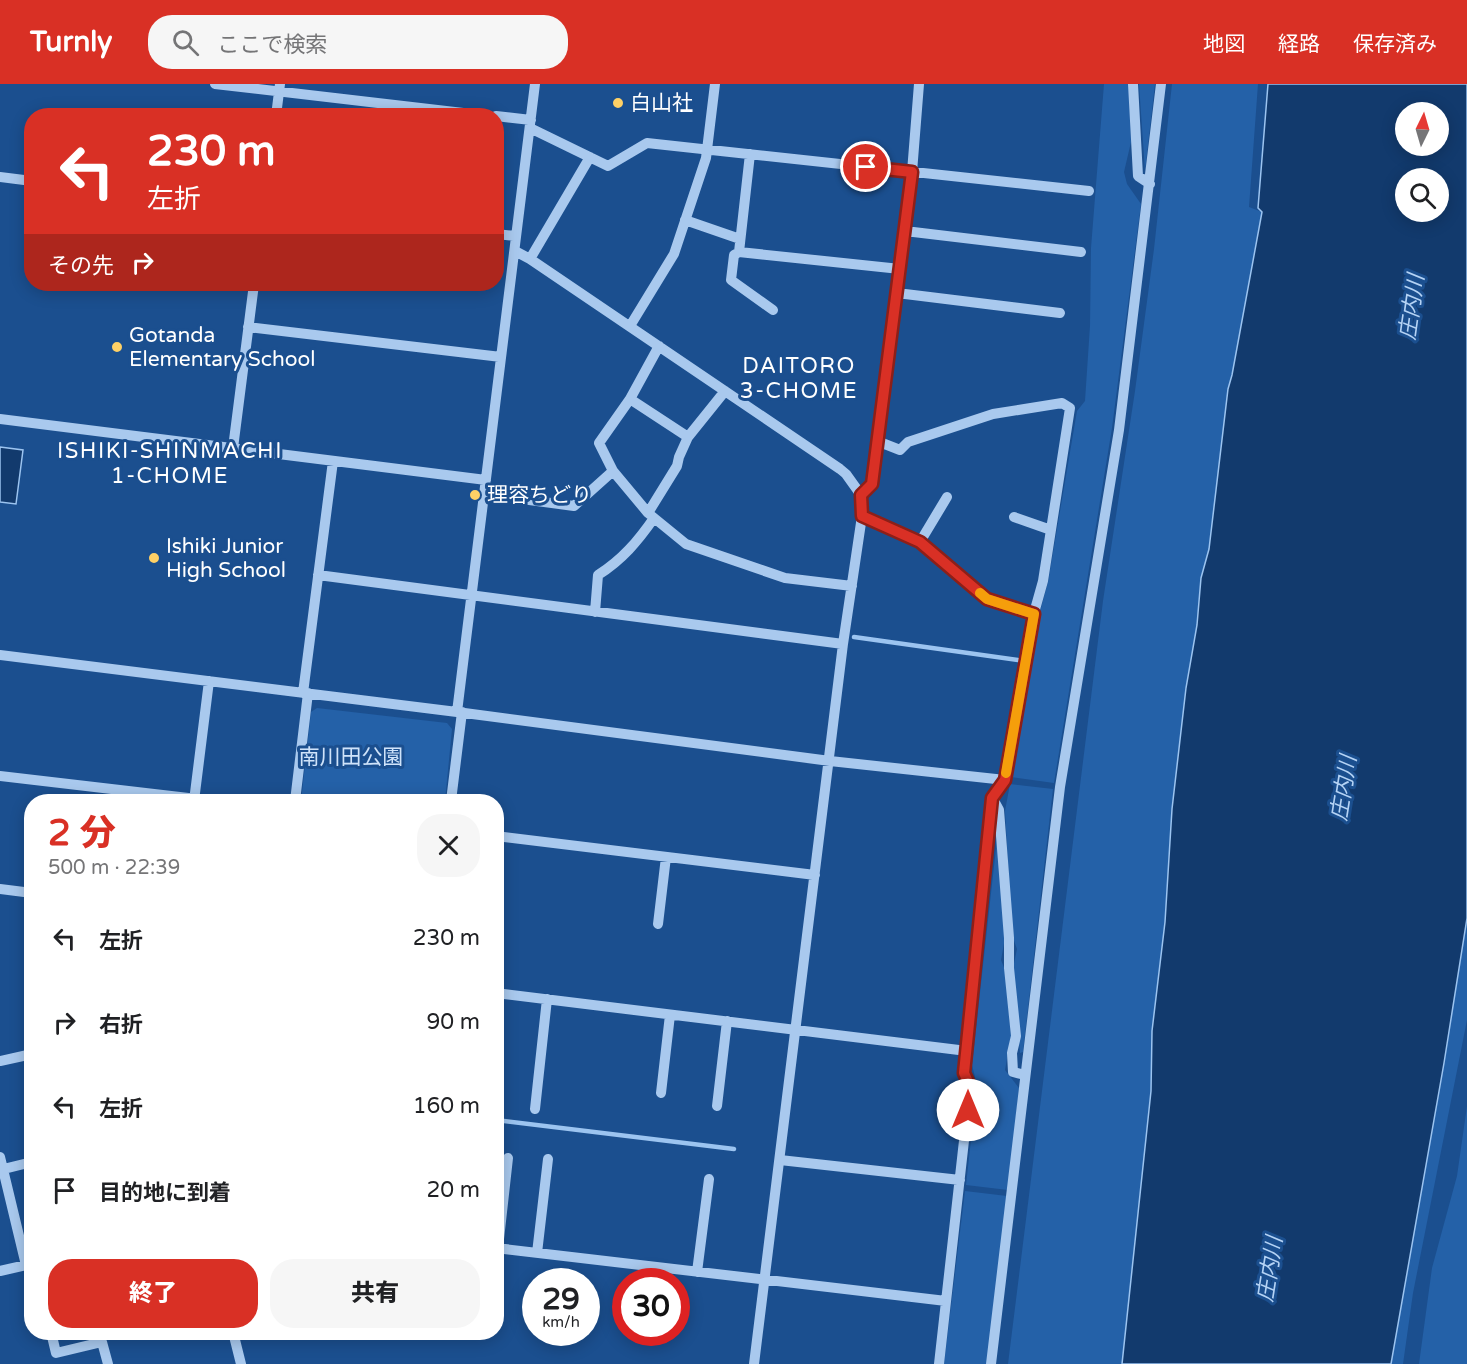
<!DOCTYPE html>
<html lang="ja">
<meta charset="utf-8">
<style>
:root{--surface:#fff;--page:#f6f6f6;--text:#202124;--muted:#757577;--accent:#d93025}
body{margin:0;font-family:"Varela Round","Noto Sans JP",sans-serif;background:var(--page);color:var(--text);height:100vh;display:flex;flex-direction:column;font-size:22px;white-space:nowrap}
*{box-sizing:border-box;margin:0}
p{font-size:20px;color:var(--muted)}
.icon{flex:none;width:33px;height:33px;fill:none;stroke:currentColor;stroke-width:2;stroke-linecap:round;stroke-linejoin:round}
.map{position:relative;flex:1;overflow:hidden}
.side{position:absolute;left:24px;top:710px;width:480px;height:546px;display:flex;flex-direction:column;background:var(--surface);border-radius:24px;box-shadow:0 3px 15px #0003}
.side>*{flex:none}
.banner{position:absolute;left:24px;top:24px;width:480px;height:183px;border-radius:24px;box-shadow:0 3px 15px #0003;background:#d93025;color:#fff;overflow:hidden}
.needle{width:39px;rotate:5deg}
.fabs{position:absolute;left:1395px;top:18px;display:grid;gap:12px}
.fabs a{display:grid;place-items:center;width:54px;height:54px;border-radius:50%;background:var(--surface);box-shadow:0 3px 15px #0003;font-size:30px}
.speed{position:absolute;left:522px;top:1184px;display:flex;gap:12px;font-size:30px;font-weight:700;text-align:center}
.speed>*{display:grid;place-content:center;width:78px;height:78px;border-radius:50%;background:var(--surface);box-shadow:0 3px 15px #0003;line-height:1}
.speed small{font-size:15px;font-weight:400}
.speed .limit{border:9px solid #d22;background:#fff;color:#111}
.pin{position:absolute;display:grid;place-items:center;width:51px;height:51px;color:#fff;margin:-26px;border:3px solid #fff;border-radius:50%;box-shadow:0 2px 6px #0007}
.me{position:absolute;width:66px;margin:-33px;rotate:0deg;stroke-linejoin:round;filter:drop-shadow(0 0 4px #0008)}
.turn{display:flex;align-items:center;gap:21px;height:126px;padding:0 24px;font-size:27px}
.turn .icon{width:78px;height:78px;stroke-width:2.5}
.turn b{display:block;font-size:42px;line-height:51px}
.then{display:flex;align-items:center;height:57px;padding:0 24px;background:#0003;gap:12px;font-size:22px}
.round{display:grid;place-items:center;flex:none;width:63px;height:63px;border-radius:24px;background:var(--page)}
.headline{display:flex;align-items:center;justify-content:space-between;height:102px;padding:0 24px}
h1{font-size:36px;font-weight:800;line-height:45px;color:var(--accent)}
.primary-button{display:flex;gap:12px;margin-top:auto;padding:12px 24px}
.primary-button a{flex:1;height:69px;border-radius:24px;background:var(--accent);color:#fff;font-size:24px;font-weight:800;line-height:69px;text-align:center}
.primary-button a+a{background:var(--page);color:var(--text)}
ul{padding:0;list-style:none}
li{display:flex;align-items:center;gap:18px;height:84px;padding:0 24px}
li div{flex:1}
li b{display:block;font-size:22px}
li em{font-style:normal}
header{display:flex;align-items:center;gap:36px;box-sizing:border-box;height:84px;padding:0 30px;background:var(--accent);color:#fff}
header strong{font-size:28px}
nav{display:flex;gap:33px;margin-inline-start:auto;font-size:21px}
.search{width:420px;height:54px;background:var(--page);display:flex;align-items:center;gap:15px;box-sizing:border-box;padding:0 21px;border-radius:24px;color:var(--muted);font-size:22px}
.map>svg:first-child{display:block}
.green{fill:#2461a8}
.water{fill:#123a6d;stroke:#9cc4f0;stroke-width:1.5;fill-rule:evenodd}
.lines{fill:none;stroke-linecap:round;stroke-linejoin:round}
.stream{stroke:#9cc4f0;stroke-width:4.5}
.minor{stroke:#a9c9ee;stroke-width:10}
.route-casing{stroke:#8d1f18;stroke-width:15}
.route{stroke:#d93025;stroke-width:10}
.slow{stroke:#f59e0b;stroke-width:10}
.poi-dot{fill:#ffd166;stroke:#1b4f8f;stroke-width:2}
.labels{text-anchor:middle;stroke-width:6;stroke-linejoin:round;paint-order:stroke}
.poi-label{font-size:21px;fill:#fff;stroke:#1b4f8f;text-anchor:start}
.park-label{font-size:21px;fill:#cfe3fa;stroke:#1b4f8f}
.water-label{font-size:22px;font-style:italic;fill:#b5d3f5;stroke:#1b4f8f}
.neighbourhood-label{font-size:22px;letter-spacing:1.5px;fill:#fff;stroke:#1b4f8f}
</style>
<header>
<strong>Turnly</strong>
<div class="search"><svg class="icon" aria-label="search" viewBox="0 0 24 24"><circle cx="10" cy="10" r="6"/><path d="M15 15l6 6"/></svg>ここで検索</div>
<nav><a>地図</a><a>経路</a><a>保存済み</a></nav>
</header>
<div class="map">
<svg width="1467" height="1280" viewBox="0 0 1467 1280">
<rect width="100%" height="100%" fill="#1b4f8f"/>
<path class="green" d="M1104,0H1129L1131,58L1124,88L1127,100L1141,120L1112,344L1054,699L1011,693L1039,531L1048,498L1077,327L1085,317L1090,242L1091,164Z
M1139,0H1155L1145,87Z
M1172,0H1258L1249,123L1262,128L1232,291L1209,465L1201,494L1197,541L1186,604L1172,725L1165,838L1152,947L1151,1007L1122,1280H1008L1103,517L1135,307L1154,165Z
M317,624L447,639L452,645L445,717H301L311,628Z
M1010,700L1053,705L1023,968L1020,969L1013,884L1017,865L1012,851L1005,727Z
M997,755L1005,854L1001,876L1005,886L1011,952L1005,986L1019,1004L1008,1106L966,1101L977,1001L972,981Z
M1467,834V936L1413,1209L1403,1280H1391L1393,1258L1444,979Z
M1467,1022V1280H1419L1432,1184L1457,1092Z
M965,1107L1007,1112L987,1280H944Z"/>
<path class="water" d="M1268,0H1467V834L1444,979L1391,1280H1122L1151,1007L1152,947L1165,838L1172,725L1186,604L1197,541L1201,494L1209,465L1228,305L1232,291L1262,128L1258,124ZM1406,28H1438V62H1406ZM1406,94H1438V128H1406Z
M0,363L23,366L16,420L0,418Z"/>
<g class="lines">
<path class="stream" d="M854,553L1018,576
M496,1036L734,1065"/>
<path class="minor" d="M215,0L489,32
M1133,0L1138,92L1150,100
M276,32L280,0
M496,32L531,36
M530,44L608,82L647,59L1089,107
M750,70L739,168L900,185
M0,93L32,97
M685,136L740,155
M905,147L1081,168
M496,150L516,152
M515,167L530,175L840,385L846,390L861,411L862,432L843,560L754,1280
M739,168L734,171L731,196L773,226
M530,175L590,73
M897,209L1060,229
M630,242L674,170L706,74L715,0
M248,243L501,273
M659,262L630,315L599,359L613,387L648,429L686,460L785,494L852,502
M630,315L688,353
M0,335L486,396
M877,357L900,366L908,358L993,330L1062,319L1070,324L1043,497L1034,529
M233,364L254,200
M484,410L574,422L613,387
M861,411L872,400L912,88L919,0
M648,429L677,382L679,373L688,353L725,307
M862,432L920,458L987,515L1034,529L1005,696L992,714L964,989L970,1003L939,1280
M1014,433L1051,446
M920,458L947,413
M318,491L843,560
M595,528L598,491C622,476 638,457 654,434
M0,571L457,628L830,677L1005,696
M303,609L333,377
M457,628L535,0
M0,692L214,717
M993,715L999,726L1009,854V884L1016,952L1012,969L1013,988L1025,991
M194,717L209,597
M295,717L308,609
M451,717L462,628
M496,752L815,791
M0,805L32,809
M658,840L666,773
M496,909L967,967
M0,977L32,970
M661,1009L670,931
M717,1022L727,937
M535,1025L547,915
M0,1073L26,1181
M780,1076L960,1096
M0,1086L32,1078
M496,1164L946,1217
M498,1164L508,1074
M537,1169L548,1075
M0,1187L31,1180
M697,1188L709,1095
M51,1248L56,1269L102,1258L108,1280
M233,1248L241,1280
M991,1280L1060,703L1119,346L1161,0"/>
</g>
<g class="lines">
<defs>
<path id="route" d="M866,83L912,88L872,400L861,411L862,432L920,458L987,515L1034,530L1005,696L992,714L964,989L970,1002L968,1026"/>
</defs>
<use href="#route" class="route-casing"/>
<use href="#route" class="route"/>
<path class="slow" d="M980,509L987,515L1034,530L1006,689"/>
</g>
<g class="poi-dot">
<circle cx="618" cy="19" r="6"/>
<circle cx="117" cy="263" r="6"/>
<circle cx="475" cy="411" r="6"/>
<circle cx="154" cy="474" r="6"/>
</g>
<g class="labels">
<g class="poi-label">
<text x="630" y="26">白山社</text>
<text x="129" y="258">Gotanda<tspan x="129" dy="24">Elementary School</tspan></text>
<text x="487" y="418">理容ちどり</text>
<text x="166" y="469">Ishiki Junior<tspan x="166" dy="24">High School</tspan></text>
</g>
<g class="park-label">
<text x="351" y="680">南川田公園</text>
</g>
<g class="water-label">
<text transform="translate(1411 223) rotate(-82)" y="8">庄内川</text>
<text transform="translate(1343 704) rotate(-81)" y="8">庄内川</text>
<text transform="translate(1269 1185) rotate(-81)" y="8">庄内川</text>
</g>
<g class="neighbourhood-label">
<text x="799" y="289">DAITORO<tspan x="799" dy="25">3-CHOME</tspan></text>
<text x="170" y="374">ISHIKI-SHINMACHI<tspan x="170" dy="25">1-CHOME</tspan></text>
</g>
</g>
</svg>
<div class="fabs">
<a><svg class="needle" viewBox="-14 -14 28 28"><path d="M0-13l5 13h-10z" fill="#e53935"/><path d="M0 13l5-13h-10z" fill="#757577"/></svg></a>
<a><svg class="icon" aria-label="search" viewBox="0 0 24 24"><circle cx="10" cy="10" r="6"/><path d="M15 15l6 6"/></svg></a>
</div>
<div class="speed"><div>29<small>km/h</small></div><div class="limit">30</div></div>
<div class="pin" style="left:866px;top:83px;background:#d93025"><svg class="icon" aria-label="arrive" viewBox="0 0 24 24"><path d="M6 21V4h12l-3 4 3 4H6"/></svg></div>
<svg class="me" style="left:968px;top:1026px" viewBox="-20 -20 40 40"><circle r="19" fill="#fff"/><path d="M0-13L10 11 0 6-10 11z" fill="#d93025"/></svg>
<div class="banner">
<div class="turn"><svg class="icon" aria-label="left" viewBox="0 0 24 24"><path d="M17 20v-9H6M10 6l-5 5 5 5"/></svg><div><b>230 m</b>左折</div></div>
<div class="then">その先<svg class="icon" aria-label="right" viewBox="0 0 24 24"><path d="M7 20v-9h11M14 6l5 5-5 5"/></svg></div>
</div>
<section class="side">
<div class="headline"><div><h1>2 分</h1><p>500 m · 22:39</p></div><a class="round"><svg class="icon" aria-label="close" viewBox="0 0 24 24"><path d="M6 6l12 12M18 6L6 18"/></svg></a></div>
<ul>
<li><svg class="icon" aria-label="left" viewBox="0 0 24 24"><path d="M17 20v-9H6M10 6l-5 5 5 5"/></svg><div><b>左折</b></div><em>230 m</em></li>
<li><svg class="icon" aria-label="right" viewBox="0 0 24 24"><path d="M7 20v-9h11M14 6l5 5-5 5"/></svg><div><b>右折</b></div><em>90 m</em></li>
<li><svg class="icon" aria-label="left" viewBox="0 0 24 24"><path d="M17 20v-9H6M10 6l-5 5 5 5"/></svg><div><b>左折</b></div><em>160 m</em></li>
<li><svg class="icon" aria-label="arrive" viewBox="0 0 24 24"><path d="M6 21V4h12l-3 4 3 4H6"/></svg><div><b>目的地に到着</b></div><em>20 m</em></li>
</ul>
<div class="primary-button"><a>終了</a><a>共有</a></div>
</section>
</div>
